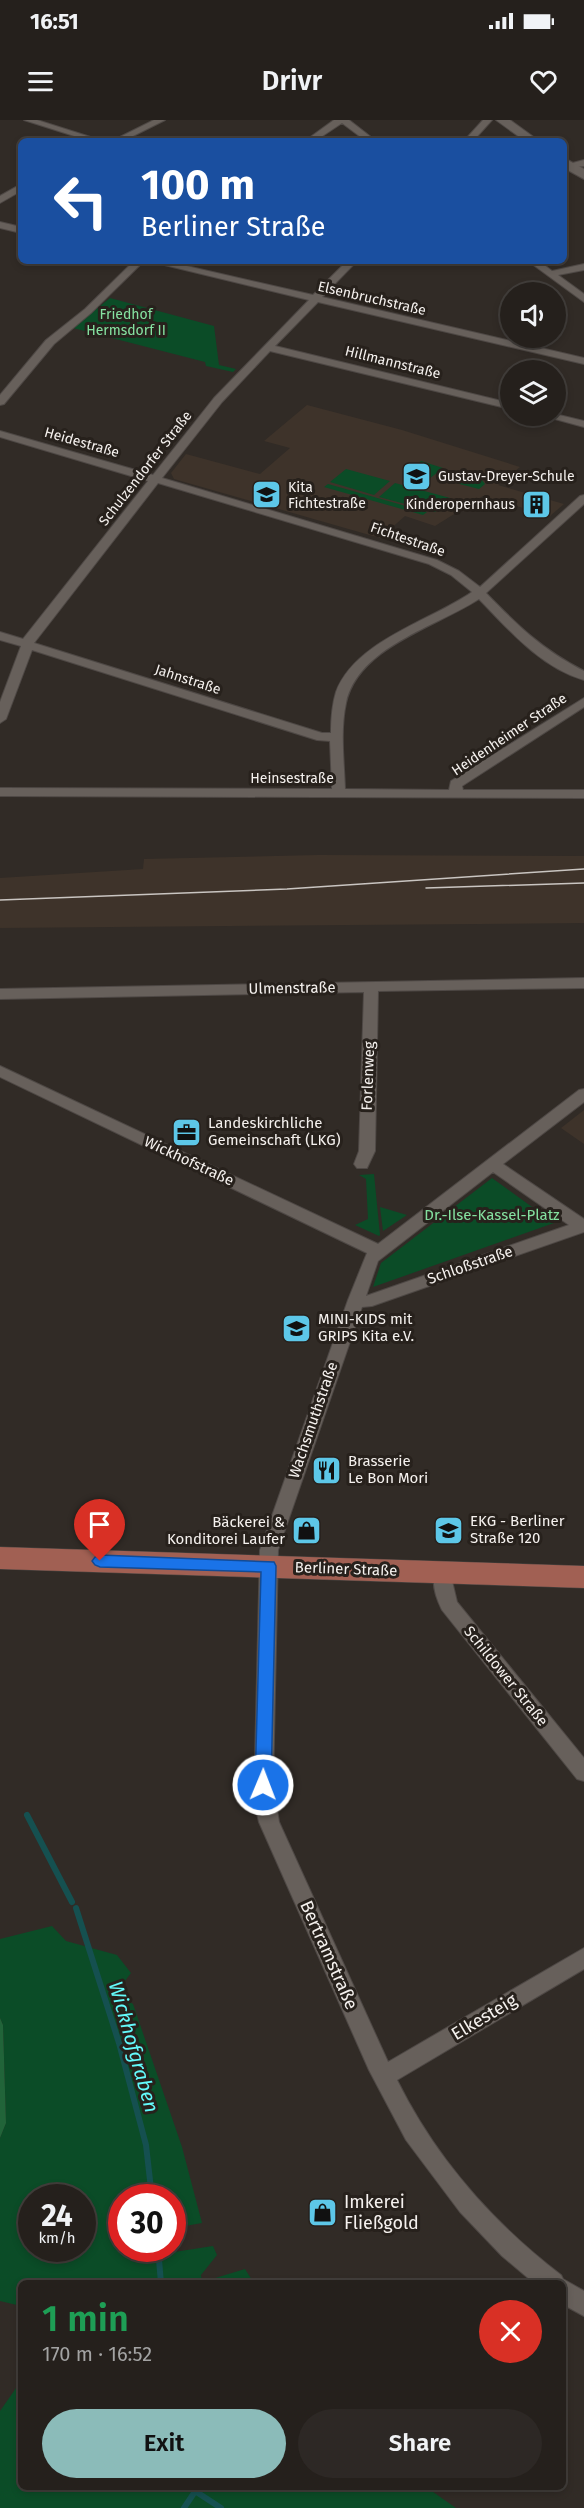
<!DOCTYPE html>
<meta charset="utf-8">
<style>
:root{--surface:#25201c;--page:#2d2825;--text:#f1f3f6;--muted:#a3a3a3;--line:#423e3b;--accent:#8bbbb9}
body{margin:0;font-family:"Fira Sans",sans-serif;background:var(--page);color:var(--text);height:100vh;display:flex;flex-direction:column;font-size:22px;white-space:nowrap}
*{box-sizing:border-box;margin:0}
p{font-size:20px;color:var(--muted)}
.icon{flex:none;width:33px;height:33px;fill:none;stroke:currentColor;stroke-width:2;stroke-linecap:round;stroke-linejoin:round}
.map{position:relative;flex:1;overflow:hidden}
.panel{position:absolute;left:18px;top:2160px;width:548px;height:210px;display:flex;flex-direction:column;background:var(--surface);border-radius:9px;box-shadow:0 3px 9px #0003,0 0 0 2px var(--line)}
.panel>*{flex:none}
.hud{position:absolute;left:18px;top:18px;width:549px;height:126px;border-radius:9px;box-shadow:0 3px 9px #0003,0 0 0 2px var(--line);background:#1a4fa0;color:#fff;overflow:hidden}
.fabs{position:absolute;left:500px;top:162px;display:grid;gap:12px}
.fabs a{display:grid;place-items:center;width:66px;height:66px;border-radius:50%;background:var(--surface);box-shadow:0 3px 9px #0003,0 0 0 2px var(--line);font-size:30px}
.speed{position:absolute;left:18px;top:2064px;display:flex;gap:12px;font-size:30px;font-weight:700;text-align:center}
.speed>*{display:grid;place-content:center;width:78px;height:78px;border-radius:50%;background:var(--surface);box-shadow:0 3px 9px #0003,0 0 0 2px var(--line);line-height:1}
.speed small{font-size:15px;font-weight:400}
.speed .limit{border:9px solid #d22;background:#fff;color:#111}
.pin{position:absolute;display:grid;place-items:center;width:51px;height:51px;color:#fff;margin:-62px -26px;border-radius:50% 50% 50% 0;rotate:-45deg;box-shadow:0 0 6px #0007}
.pin .icon{rotate:45deg}
.me{position:absolute;width:66px;margin:-33px;rotate:1deg;stroke-linejoin:round;filter:drop-shadow(0 0 4px #0008)}
.turn{display:flex;align-items:center;gap:21px;height:126px;padding:0 24px;font-size:27px}
.turn .icon{width:78px;height:78px;stroke-width:2.5}
.turn b{display:block;font-size:42px;line-height:51px}
.round{display:grid;place-items:center;flex:none;width:63px;height:63px;border-radius:32px;background:var(--page)}
.headline{display:flex;align-items:center;justify-content:space-between;height:102px;padding:0 24px}
h1{font-size:36px;font-weight:600;line-height:45px;color:#1e9e55}
.button{display:flex;gap:12px;margin-top:auto;padding:12px 24px}
.button a{flex:1;height:69px;border-radius:36px;background:var(--accent);color:#111;font-size:24px;font-weight:600;line-height:69px;text-align:center}
.button a+a{background:var(--page);color:var(--text)}
.status{display:flex;justify-content:space-between;align-items:center;height:42px;padding:0 30px;background:var(--surface);direction:ltr}
.status svg{height:16px;fill:currentColor}
header{display:flex;justify-content:space-between;align-items:center;height:78px;padding:0 24px;background:var(--surface);font-size:27px;font-weight:600}
.map>svg:first-child{display:block}
.built{fill:#3e332a}
.green{fill:#0b4c27;fill-rule:evenodd}
.forest{fill:#216439}
.lines{fill:none;stroke-linecap:round;stroke-linejoin:round}
.stream{stroke:#155050;stroke-width:6}
.street-casing{stroke:#4e4845;stroke-width:2}
.secondary-casing{stroke:#4e4845;stroke-width:2}
.primary-casing{stroke:#4e4845;stroke-width:1}
.street{fill:#67605b;fill-rule:evenodd}
.secondary{fill:#67605b;fill-rule:evenodd}
.primary{fill:#a16053;fill-rule:evenodd}
.tram{stroke:#c9c5c1;stroke-width:1.5}
.route{fill:#1a73e8;stroke:#114b97;stroke-width:1.5}
.labels{text-anchor:middle;stroke-width:6;stroke-linejoin:round;paint-order:stroke}
.far-street-label{font-size:14px;fill:#f5f1ee;stroke:#27211c}
.far-park-label{font-size:14px;fill:#85e1a0;stroke:#27211c}
.far-poi-label{font-size:14px;fill:#f5f1ee;stroke:#27211c;text-anchor:start}
.street-label{font-size:15px;fill:#f5f1ee;stroke:#27211c}
.poi-label{font-size:15px;fill:#f5f1ee;stroke:#27211c;text-anchor:start}
.park-label{font-size:15px;fill:#85e1a0;stroke:#27211c}
.near-street-label{font-size:18px;fill:#f5f1ee;stroke:#27211c}
.near-poi-label{font-size:18px;fill:#f5f1ee;stroke:#27211c;text-anchor:start}
.near-water-label{font-size:20px;font-style:italic;fill:#63fafb;stroke:#27211c}
</style>
<div class="status"><b>16:51</b><svg viewBox="0 0 49 12"><path d="M0 12V9h3v3zM5 12V6h3v6zM10 12V3h3v9zM15 12V0h3v12zM26 1h20v11H26zM47 4h2v5h-2z"/></svg></div>
<header><svg class="icon" aria-label="menu" viewBox="0 0 24 24"><path d="M4 6h16M4 12h16M4 18h16"/></svg>Drivr<svg class="icon" aria-label="heart" viewBox="0 0 24 24"><path d="M12 20l-8-8c-3-5 5-10 8-4 3-6 11-1 8 4z"/></svg></header>
<div class="map">
<svg width="584" height="2388" viewBox="0 0 584 2388">
<rect width="100%" height="100%" fill="#312b26"/>
<path class="built" d="M307,285L402,310L520,347L498,365L564,384L550,396L483,376L435,406L405,396L380,418L174,359L171,353L186,334L260,354L290,328L264,321Z
M318,735L584,736V803L0,808V758L143,749L144,739Z
M584,990V1024L561,1008Z"/>
<path class="green" d="M110,178L214,206L219,245L236,249L233,252L206,246L205,242L73,208Z
M421,341L443,348L429,359L408,352Z
M346,349L390,361L374,375L330,362Z
M449,351L482,360L485,364L479,369L440,359Z
M395,363L450,378L435,392L379,377Z
M328,364L427,392L423,395L324,367Z
M374,1054L380,1115L379,1116L355,1105L368,1099L366,1059L359,1055Z
M492,1058L554,1103L373,1167L381,1143Z
M380,1087L407,1095L383,1111Z
M52,1806L66,1821L117,1835L131,1853L116,1873L133,1884L182,2027L202,2103L174,2108V2132L213,2126L217,2135L201,2155L202,2162L245,2149L254,2163H21V2186L0,2181V2018L6,2003L3,1905L0,1898V1819ZM32,2078H82V2128H32ZM122,2078H172V2128H122Z
M21,2261V2367H426L456,2388H0V2291Z"/>
<path class="forest" d="M0,1898L3,1905L6,2003L0,2018Z"/>
<g class="lines">
<path class="stream" d="M27,1695L72,1782
M76,1788L119,1923L146,2025L152,2078
M158,2128L161,2163
M195,2371L221,2388
M184,2388L198,2367"/>
<defs>
<path id="street" d="M24,0H37L103,21H90Z
M154,0H165L123,21H112Z
M334,0H349L376,21H366L342,3L315,21H305Z
M483,0H492L473,21H464Z
M584,40V46L569,48L565,45Z
M21,64V71L0,83V76Z
M0,102L21,107V113L0,108Z
M134,141H144L91,193L54,224L4,284L0,285V275L46,220L85,189Z
M148,141H165L313,175L347,141H357L322,177L584,238V244L318,182L275,226L510,283V289L270,231L222,282L162,358L437,440L459,451L480,467L580,376L584,375V384L486,473C519,507 542,529 584,551V560C541,548 508,509 479,479C436,507 358,527 346,583C340,611 344,640 345,669L449,670L451,661L584,578V587L462,666L463,670H584V678L0,676V668L332,669L330,621L317,620L32,530L6,599L0,603V582L21,526L0,520V512L23,519L148,361L0,317V311L153,355L214,278L309,180ZM158,363L429,444L451,455L472,472C430,501 355,521 336,572C332,585 331,600 331,613H322L34,523Z
M528,141H539L552,151L584,144V150L558,155L584,174V182Z
M555,294L584,301V307L544,296Z
M584,858V868L378,871L375,1031L367,1048H357L354,1044L359,1031L364,872L0,879V869Z
M0,946L378,1124L579,970L584,969V982L503,1044L584,1099V1112L372,1186L362,1187L278,1430L273,1665L279,1702L388,1942L584,1828V1849L397,1960C435,2037 493,2103 561,2155L563,2159L584,2171V2196L562,2184V2163H534L502,2136L460,2092L406,2020L369,1950L259,1702L254,1681L260,1430L348,1180L367,1133L0,957ZM493,1052L569,1105L366,1176L378,1141Z
M443,1446L449,1448L457,1482L584,1638V1661L577,1659L442,1490C436,1478 430,1460 437,1448Z"/>
<path id="secondary" d="M496,0H510L539,21H525Z
M564,38L584,49V59L564,48Z"/>
<path id="primary" d="M0,1427L584,1446V1468L0,1449Z"/>
</defs>
<use href="#street" class="street-casing"/>
<use href="#secondary" class="secondary-casing"/>
<use href="#primary" class="primary-casing"/>
<use href="#street" class="street"/>
<use href="#secondary" class="secondary"/>
<use href="#primary" class="primary"/>
<path class="tram" d="M426,768L584,763
M0,780L287,769L584,749"/>
</g>
<path class="route" d="M100,1435L274,1442L276,1446L271,1665L269,1670L263,1672L258,1670L255,1665L261,1452L100,1447L95,1445L92,1441L95,1437Z"/>
<defs>
<symbol id="school-square" viewBox="-11 -11 22 22"><rect x="-9" y="-9" width="18" height="18" rx="4" fill="#5dc7e8" stroke="#27211c"/><path d="M0-5L7-2L0 1L-7-2ZM-4 1L0 2.5L4 1V4Q0 6-4 4Z" fill="#111"/></symbol>
<symbol id="building-square" viewBox="-11 -11 22 22"><rect x="-9" y="-9" width="18" height="18" rx="4" fill="#5dc7e8" stroke="#27211c"/><path d="M-4-6H4V6H1V3H-1V6H-4ZM-2.5-4.3h1.7v1.8h-1.7ZM.8-4.3h1.7v1.8H.8ZM-2.5-1h1.7V.8h-1.7ZM.8-1h1.7V.8H.8Z" fill="#111"/></symbol>
<symbol id="office-square" viewBox="-11 -11 22 22"><rect x="-9" y="-9" width="18" height="18" rx="4" fill="#5dc7e8" stroke="#27211c"/><path d="M-6-3h4V-5.5h4V-3h4V5H-6ZM-1-4.5V-3h2v-1.5ZM-6 0V1H6V0Z" fill="#111"/></symbol>
<symbol id="restaurant-square" viewBox="-11 -11 22 22"><rect x="-9" y="-9" width="18" height="18" rx="4" fill="#5dc7e8" stroke="#27211c"/><path d="M-5-6h1v4h1v-4h1v4h1v-4h1v5L-1.5 .5V6h-2V.5L-5-1ZM5-6V6H3V1.5H1.5Q1.5-4 5-6Z" fill="#111"/></symbol>
<symbol id="shop-square" viewBox="-11 -11 22 22"><rect x="-9" y="-9" width="18" height="18" rx="4" fill="#5dc7e8" stroke="#27211c"/><path d="M-5-2.5h2.3a2.7 3.5 0 0 1 5.4 0H5L5.5 6h-11ZM-1.5-2.5h3a1.5 2.3 0 0 0-3 0Z" fill="#111"/></symbol>
</defs>
<g fill-rule="evenodd">
<use href="#school-square" x="400" y="340" width="33" height="33"/>
<use href="#school-square" x="250" y="358" width="33" height="33"/>
<use href="#building-square" x="520" y="368" width="33" height="33"/>
<use href="#office-square" x="170" y="996" width="33" height="33"/>
<use href="#school-square" x="280" y="1192" width="33" height="33"/>
<use href="#restaurant-square" x="310" y="1334" width="33" height="33"/>
<use href="#school-square" x="432" y="1394" width="33" height="33"/>
<use href="#shop-square" x="290" y="1394" width="33" height="33"/>
<use href="#shop-square" x="306" y="2076" width="33" height="33"/>
</g>
<g class="labels">
<g class="far-street-label">
<text transform="translate(372 178) rotate(13)" y="5">Elsenbruchstraße</text>
<text transform="translate(393 242) rotate(14)" y="5">Hillmannstraße</text>
<text transform="translate(82 322) rotate(16)" y="5">Heidestraße</text>
<text transform="translate(145 348) rotate(-52)" y="5">Schulzendorfer Straße</text>
<text transform="translate(408 419) rotate(19)" y="5">Fichtestraße</text>
<text transform="translate(188 559) rotate(18)" y="5">Jahnstraße</text>
<text transform="translate(509 614) rotate(-34)" y="5">Heidenheimer Straße</text>
<text x="292" y="663">Heinsestraße</text>
</g>
<g class="far-park-label">
<text x="126" y="199">Friedhof<tspan x="126" dy="16">Hermsdorf II</tspan></text>
</g>
<g class="far-poi-label">
<text x="438" y="361">Gustav-Dreyer-Schule</text>
<text x="288" y="372">Kita<tspan x="288" dy="16">Fichtestraße</tspan></text>
<text x="515" y="389" text-anchor="end">Kinderopernhaus</text>
</g>
<g class="street-label">
<text transform="translate(292 868) rotate(-1)" y="5">Ulmenstraße</text>
<text transform="translate(368 956) rotate(-88)" y="5">Forlenweg</text>
<text transform="translate(189 1041) rotate(25)" y="5">Wickhofstraße</text>
<text transform="translate(470 1145) rotate(-19)" y="5">Schloßstraße</text>
<text transform="translate(313 1300) rotate(-71)" y="5">Wachsmuthstraße</text>
<text transform="translate(346 1449) rotate(2)" y="5">Berliner Straße</text>
<text transform="translate(506 1556) rotate(51)" y="5">Schildower Straße</text>
</g>
<g class="poi-label">
<text x="208" y="1008">Landeskirchliche<tspan x="208" dy="17">Gemeinschaft (LKG)</tspan></text>
<text x="318" y="1204">MINI-KIDS mit<tspan x="318" dy="17">GRIPS Kita e.V.</tspan></text>
<text x="348" y="1346">Brasserie<tspan x="348" dy="17">Le Bon Mori</tspan></text>
<text x="470" y="1406">EKG - Berliner<tspan x="470" dy="17">Straße 120</tspan></text>
<text x="285" y="1407" text-anchor="end">Bäckerei &amp;<tspan x="285" dy="17">Konditorei Laufer</tspan></text>
</g>
<g class="park-label">
<text x="492" y="1100">Dr.-Ilse-Kassel-Platz</text>
</g>
<g class="near-street-label">
<text transform="translate(329 1835) rotate(66)" y="6">Bertramstraße</text>
<text transform="translate(484 1897) rotate(-31)" y="6">Elkesteig</text>
</g>
<g class="near-poi-label">
<text x="344" y="2088">Imkerei<tspan x="344" dy="21">Fließgold</tspan></text>
</g>
<g class="near-water-label">
<text transform="translate(134 1927) rotate(74)" y="7">Wickhofgraben</text>
</g>
</g>
</svg>
<div class="fabs">
<a><svg class="icon" aria-label="sound" viewBox="0 0 24 24"><path d="M4 9h4l5-4v14l-5-4H4zM17 9q2 3 0 6"/></svg></a>
<a><svg class="icon" aria-label="layers" viewBox="0 0 24 24"><path d="M12 4l9 5-9 5-9-5zM3 14l9 5 9-5"/></svg></a>
</div>
<div class="speed"><div>24<small>km/h</small></div><div class="limit">30</div></div>
<div class="pin" style="left:100px;top:1441px;background:#d93025"><svg class="icon" aria-label="arrive" viewBox="0 0 24 24"><path d="M6 21V4h12l-3 4 3 4H6"/></svg></div>
<svg class="me" style="left:263px;top:1665px" viewBox="-20 -20 40 40"><circle r="17" fill="#1a73e8" stroke="#fff" stroke-width="3"/><path d="M0-11L8 9 0 5-8 9z" fill="#fff"/></svg>
<div class="hud">
<div class="turn"><svg class="icon" aria-label="left" viewBox="0 0 24 24"><path d="M17 20v-9H6M10 6l-5 5 5 5"/></svg><div><b>100 m</b>Berliner Straße</div></div>
</div>
<section class="panel">
<div class="headline"><div><h1>1 min</h1><p>170 m · 16:52</p></div><a class="round" style="background:#d93025;color:#fff"><svg class="icon" aria-label="close" viewBox="0 0 24 24"><path d="M6 6l12 12M18 6L6 18"/></svg></a></div>
<div class="button"><a>Exit</a><a>Share</a></div>
</section>
</div>
